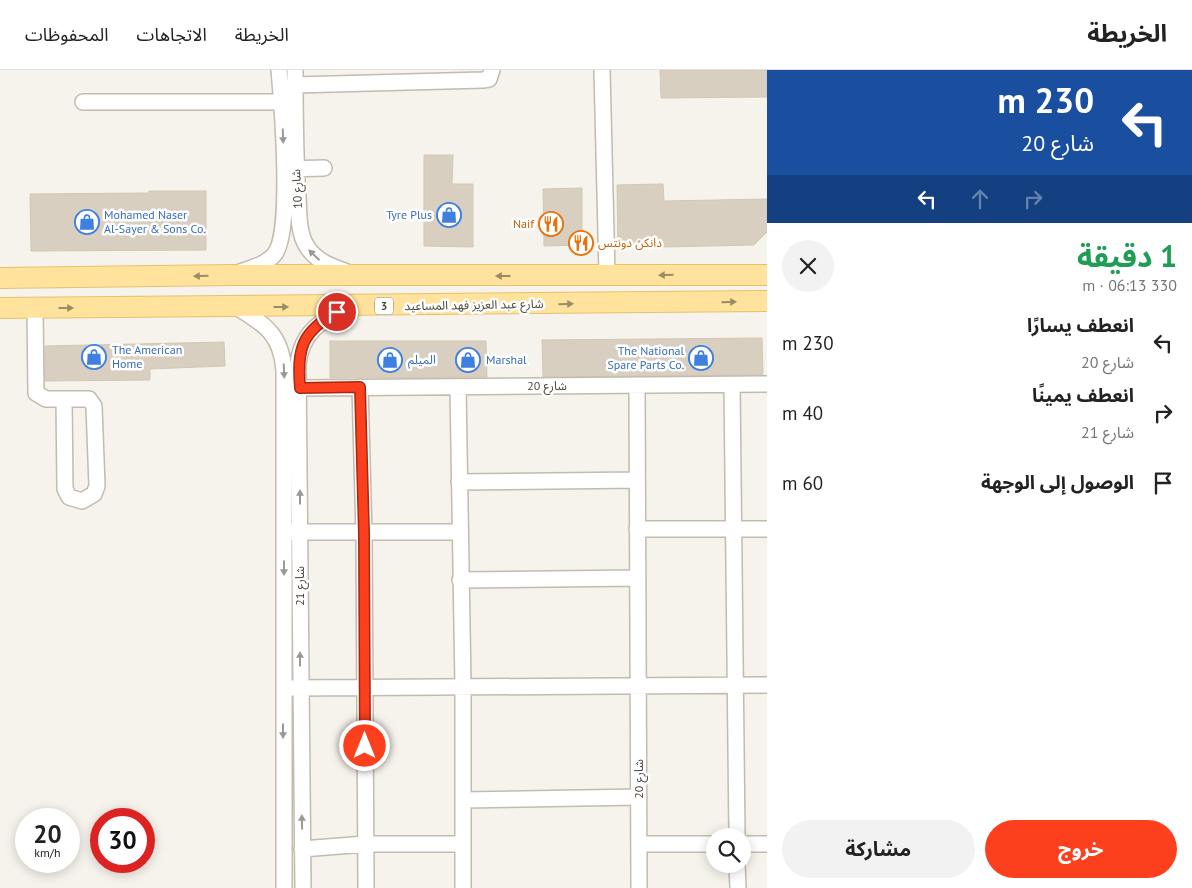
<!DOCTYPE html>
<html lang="ar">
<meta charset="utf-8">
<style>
:root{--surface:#fff;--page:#f2f2f2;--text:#222;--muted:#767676;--line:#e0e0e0;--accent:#fc3f1d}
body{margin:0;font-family:"PT Sans","Noto Sans Arabic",sans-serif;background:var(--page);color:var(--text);direction:rtl;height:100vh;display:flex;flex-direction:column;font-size:19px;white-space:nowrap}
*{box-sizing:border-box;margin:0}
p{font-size:16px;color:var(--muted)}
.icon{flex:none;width:28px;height:28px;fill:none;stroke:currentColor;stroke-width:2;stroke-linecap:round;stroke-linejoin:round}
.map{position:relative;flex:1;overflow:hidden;direction:ltr}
.sheet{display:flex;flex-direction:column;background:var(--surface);width:425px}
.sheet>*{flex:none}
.banner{background:#1a4fa0;color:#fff;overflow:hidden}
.buttons{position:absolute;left:706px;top:758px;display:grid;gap:10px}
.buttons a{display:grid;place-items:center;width:45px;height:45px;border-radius:50%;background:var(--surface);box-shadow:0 2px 12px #0003;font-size:25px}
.speed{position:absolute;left:15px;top:738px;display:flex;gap:10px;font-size:25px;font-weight:700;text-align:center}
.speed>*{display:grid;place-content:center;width:65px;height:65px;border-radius:50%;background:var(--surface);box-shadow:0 2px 12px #0003;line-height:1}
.speed small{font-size:12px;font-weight:400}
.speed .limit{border:8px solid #d22;background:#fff;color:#111}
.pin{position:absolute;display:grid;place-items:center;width:42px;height:42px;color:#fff;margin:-21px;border:2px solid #fff;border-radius:50%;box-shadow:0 1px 5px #0007}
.me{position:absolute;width:55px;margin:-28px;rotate:0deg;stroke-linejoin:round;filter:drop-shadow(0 0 4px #0008)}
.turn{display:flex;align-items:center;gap:18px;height:105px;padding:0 15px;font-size:22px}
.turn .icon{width:65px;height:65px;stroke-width:2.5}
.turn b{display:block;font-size:35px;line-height:42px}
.lanes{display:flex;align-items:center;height:48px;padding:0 15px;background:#0003;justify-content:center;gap:25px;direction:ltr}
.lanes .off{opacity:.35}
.round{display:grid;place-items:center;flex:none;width:52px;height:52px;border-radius:26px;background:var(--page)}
.overview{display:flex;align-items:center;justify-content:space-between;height:85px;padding:0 15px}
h1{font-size:30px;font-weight:700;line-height:38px;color:#1e9e55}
.action{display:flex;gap:10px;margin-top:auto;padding:10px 15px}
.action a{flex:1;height:58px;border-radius:30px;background:var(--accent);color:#fff;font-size:20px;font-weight:700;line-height:58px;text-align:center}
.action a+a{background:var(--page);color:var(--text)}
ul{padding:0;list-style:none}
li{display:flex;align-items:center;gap:15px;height:70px;padding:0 15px}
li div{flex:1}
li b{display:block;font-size:19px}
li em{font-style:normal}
header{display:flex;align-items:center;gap:30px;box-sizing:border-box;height:70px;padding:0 25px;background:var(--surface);border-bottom:1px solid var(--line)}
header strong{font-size:24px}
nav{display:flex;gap:28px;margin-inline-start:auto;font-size:18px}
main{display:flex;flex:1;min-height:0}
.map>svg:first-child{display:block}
.building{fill:#d8cfc1;stroke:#d3c7b4}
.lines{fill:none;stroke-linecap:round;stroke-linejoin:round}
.minor-casing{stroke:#c2bbae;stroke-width:18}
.major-casing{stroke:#e6c16a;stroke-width:22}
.minor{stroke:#fff;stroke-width:15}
.major{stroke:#ffe39c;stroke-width:20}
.oneway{fill:#9c9892}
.oneway2{fill:#9c8c66}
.route-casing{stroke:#a42913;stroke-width:12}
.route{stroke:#fc3f1d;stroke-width:9}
.labels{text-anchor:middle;stroke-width:5;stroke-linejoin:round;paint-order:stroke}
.shield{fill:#fff;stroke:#817c74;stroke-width:1}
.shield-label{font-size:11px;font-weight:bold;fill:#4b4439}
.street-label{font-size:12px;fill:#4b4439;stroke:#fff}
.shop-label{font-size:12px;fill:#366cbe;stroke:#fff;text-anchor:start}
.food-label{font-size:12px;fill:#c56008;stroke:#fff;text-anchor:end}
</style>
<header>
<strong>الخريطة</strong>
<nav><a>الخريطة</a><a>الاتجاهات</a><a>المحفوظات</a></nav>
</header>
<main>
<section class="sheet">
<div class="banner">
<div class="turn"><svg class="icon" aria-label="left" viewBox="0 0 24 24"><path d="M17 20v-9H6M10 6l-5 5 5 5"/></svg><div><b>230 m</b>شارع 20</div></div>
<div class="lanes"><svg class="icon" aria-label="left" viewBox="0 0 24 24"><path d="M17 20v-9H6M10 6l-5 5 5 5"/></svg><svg class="icon off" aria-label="ahead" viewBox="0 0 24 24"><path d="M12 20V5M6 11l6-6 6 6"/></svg><svg class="icon off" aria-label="right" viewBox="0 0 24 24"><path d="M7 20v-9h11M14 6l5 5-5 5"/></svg></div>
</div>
<div class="overview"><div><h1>1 دقيقة</h1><p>330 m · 06:13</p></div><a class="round"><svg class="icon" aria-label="close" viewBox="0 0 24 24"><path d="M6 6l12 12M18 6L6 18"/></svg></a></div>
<ul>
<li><svg class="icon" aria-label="left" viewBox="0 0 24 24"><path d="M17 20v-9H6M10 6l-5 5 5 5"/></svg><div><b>انعطف يسارًا</b><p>شارع 20</p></div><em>230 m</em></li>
<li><svg class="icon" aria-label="right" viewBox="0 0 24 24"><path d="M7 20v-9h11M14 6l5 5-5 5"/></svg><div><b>انعطف يمينًا</b><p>شارع 21</p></div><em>40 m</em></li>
<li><svg class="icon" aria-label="arrive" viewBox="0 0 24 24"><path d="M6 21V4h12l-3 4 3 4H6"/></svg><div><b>الوصول إلى الوجهة</b></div><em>60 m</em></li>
</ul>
<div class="action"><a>خروج</a><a>مشاركة</a></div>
</section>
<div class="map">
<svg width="767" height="818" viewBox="0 0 767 818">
<rect width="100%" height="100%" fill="#f6f3ec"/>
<path class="building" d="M660,0H767V27L661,28Z
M424,85H453L452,114H473V177L424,176Z
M663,114L664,131L767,129V162L754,175L618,178L617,115Z
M582,118V175L544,176L543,119Z
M149,121H206V180L31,181L30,124L148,123Z
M762,268L763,305L543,307L542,270Z
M330,271H486L487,307L330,308Z
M224,272L225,296L150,299V310L45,311V276Z"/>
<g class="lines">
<defs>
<path id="minor" d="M295,0C295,42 295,84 298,127C299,143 298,161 306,175C315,191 331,196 347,202
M602,0L607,205
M295,15L483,10L489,9L492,0
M83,32H291
M288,99L324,98
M240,202C251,198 265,195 274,185C293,164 282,33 279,0
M35,238L36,323L46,329H89L94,336L97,416L94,424L82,431L69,427L65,419L64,329
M238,238C266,255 281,265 284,300V818
M637,315L639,818
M732,315L737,766
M360,317L364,464L366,818
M458,317L463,616V818
M300,318L767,314
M459,412L637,410
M637,459H767
M291,462H460
M460,510L638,508
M292,618L767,615
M463,730L639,727
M639,774H715
M742,774H767
M302,779L365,774H463
M737,794L738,818
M303,818L298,295C301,262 321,251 348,237"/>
<path id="major" d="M0,208L232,205H767
M0,238L767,231"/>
</defs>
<use href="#minor" class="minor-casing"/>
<use href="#major" class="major-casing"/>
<use href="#minor" class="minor"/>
<use href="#major" class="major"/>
</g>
<defs><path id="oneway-solid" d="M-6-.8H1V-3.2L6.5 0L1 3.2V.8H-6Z" transform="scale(1.25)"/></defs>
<g class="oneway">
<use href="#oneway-solid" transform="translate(283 66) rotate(88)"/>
<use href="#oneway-solid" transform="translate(314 185) rotate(-136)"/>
<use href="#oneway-solid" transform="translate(284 301) rotate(88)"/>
<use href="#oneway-solid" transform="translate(300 427) rotate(-90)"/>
<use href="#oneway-solid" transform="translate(284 498) rotate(90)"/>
<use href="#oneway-solid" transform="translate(300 589) rotate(-90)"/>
<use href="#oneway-solid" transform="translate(283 661) rotate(90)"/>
<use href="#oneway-solid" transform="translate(302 752) rotate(-91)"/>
</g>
<g class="oneway2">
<use href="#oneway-solid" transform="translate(666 205) rotate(179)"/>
<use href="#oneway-solid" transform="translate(201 206) rotate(178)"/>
<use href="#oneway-solid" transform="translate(503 206) rotate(180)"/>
<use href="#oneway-solid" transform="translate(729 232) rotate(-1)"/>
<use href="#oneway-solid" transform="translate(566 234) rotate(-1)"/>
<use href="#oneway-solid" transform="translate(281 237)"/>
<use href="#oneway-solid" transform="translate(66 238)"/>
</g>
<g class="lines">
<defs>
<path id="route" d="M337,242C301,262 297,279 300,318L360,317L364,464L365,676"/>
</defs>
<use href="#route" class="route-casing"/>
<use href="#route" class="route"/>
</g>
<defs>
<symbol id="shop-ring" viewBox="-11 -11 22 22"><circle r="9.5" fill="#fff" stroke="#3f7fe0" stroke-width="1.5"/><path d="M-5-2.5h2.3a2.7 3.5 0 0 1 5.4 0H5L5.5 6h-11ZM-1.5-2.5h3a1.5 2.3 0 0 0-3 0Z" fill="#3f7fe0"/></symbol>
<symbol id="restaurant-ring" viewBox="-11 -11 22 22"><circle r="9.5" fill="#fff" stroke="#e8710a" stroke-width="1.5"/><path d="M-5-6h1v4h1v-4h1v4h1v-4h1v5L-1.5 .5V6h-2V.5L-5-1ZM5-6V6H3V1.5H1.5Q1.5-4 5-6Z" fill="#e8710a"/></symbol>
</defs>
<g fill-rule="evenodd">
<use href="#shop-ring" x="435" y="131" width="28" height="28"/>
<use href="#shop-ring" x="73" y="138" width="28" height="28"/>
<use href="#restaurant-ring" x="537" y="140" width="28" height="28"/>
<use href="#restaurant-ring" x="567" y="159" width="28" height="28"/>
<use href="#shop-ring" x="80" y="273" width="28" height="28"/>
<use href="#shop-ring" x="687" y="274" width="28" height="28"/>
<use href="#shop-ring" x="376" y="276" width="28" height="28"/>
<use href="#shop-ring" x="454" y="276" width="28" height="28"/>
</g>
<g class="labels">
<rect class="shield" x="375" y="227.5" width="18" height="17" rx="4"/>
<g class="shield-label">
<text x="384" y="240">3</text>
</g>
<g class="street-label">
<text transform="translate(297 119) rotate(-93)" y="4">شارع 10</text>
<text transform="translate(474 235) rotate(-1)" y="4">شارع عبد العزيز فهد المساعيد</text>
<text x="547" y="320">شارع 20</text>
<text transform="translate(300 516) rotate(-90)" y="4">شارع 21</text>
<text transform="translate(639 709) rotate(-90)" y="4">شارع 20</text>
</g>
<g class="shop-label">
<text x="104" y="149">Mohamed Naser<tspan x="104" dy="14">Al-Sayer &amp; Sons Co.</tspan></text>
<text x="432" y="149" text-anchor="end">Tyre Plus</text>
<text x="112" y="284">The American<tspan x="112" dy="14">Home</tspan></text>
<text x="684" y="285" text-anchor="end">The National<tspan x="684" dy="14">Spare Parts Co.</tspan></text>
<text x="408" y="294">الميلم</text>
<text x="486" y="294">Marshal</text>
</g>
<g class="food-label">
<text x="534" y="158">Naif</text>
<text x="598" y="177" text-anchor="start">دانكن دونتس</text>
</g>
</g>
</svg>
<div class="buttons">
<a><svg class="icon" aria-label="search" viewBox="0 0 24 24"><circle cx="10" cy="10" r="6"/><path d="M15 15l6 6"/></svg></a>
</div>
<div class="speed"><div>20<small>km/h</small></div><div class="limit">30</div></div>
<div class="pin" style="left:337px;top:242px;background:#d93025"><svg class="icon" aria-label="arrive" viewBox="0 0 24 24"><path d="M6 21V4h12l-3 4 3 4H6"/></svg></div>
<svg class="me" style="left:365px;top:676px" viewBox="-20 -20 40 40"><circle r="17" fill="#fc3f1d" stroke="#fff" stroke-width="3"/><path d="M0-11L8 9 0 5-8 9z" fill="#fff"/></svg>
</div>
</main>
